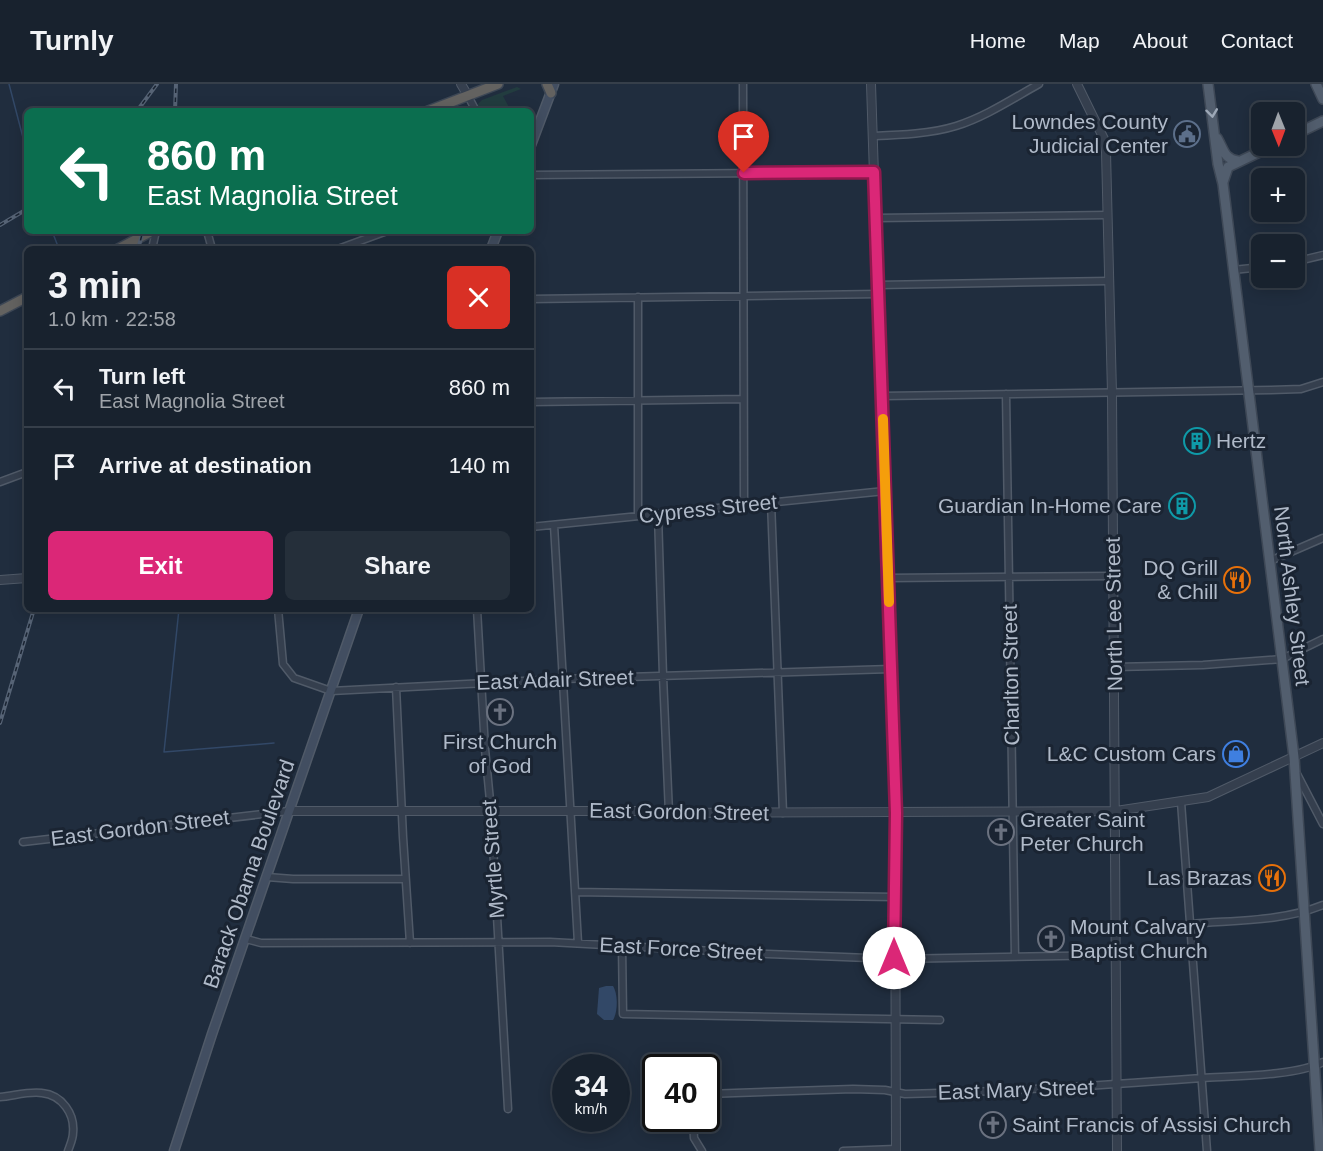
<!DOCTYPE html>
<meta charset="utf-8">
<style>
:root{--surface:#18222e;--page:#252f3a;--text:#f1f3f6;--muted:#9fa4aa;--line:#363f4a;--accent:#db2777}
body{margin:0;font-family:Arial,sans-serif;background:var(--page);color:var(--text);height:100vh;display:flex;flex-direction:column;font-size:22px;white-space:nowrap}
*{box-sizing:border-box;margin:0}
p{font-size:20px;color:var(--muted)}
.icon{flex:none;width:33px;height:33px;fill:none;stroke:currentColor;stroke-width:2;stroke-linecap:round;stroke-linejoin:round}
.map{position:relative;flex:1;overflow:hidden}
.drawer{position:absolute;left:24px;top:162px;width:510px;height:366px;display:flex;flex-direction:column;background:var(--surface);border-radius:9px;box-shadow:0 3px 15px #0003,0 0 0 2px var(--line)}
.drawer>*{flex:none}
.guide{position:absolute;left:24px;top:24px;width:510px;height:126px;border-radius:9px;box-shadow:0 3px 15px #0003,0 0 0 2px var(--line);background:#0b6e4f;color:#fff;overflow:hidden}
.needle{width:39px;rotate:179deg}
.buttons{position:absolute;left:1251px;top:18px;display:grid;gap:12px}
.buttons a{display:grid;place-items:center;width:54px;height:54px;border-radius:9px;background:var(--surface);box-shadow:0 3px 15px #0003,0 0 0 2px var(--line);font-size:30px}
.speed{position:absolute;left:552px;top:970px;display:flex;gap:12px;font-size:30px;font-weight:700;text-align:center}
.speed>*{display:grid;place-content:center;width:78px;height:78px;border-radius:50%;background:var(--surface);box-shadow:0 3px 15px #0003,0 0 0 2px var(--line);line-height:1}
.speed small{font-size:15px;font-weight:400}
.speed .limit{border:3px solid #111;border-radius:9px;background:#fff;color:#111}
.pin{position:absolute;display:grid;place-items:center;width:51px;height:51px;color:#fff;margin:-62px -26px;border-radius:50% 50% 50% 0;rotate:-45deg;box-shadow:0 0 6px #0007}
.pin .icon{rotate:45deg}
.me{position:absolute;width:66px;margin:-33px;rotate:0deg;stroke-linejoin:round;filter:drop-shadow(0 0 4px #0008)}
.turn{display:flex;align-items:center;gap:21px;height:126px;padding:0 24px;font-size:27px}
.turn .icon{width:78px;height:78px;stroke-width:2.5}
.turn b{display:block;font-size:42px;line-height:51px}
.round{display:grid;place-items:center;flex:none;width:63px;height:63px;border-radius:9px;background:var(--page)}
.head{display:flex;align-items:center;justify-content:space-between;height:102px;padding:0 24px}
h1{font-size:36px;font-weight:800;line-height:45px}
.cta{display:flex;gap:12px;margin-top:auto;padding:12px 24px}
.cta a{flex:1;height:69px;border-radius:9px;background:var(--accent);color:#fff;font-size:24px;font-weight:800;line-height:69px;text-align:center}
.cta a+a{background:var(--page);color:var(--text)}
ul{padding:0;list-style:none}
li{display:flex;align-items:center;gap:18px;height:78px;padding:0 24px;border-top:2px solid var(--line)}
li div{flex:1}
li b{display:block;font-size:22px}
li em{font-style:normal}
header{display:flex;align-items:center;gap:36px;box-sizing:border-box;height:84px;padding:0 30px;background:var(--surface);border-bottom:2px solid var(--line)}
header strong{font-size:28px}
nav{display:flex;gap:33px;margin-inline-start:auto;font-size:21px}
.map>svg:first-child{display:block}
.green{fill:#223c3f}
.water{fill:#324867}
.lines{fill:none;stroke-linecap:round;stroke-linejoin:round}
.stream{stroke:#324867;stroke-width:1.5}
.minor-casing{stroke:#505a68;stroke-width:9}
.tertiary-casing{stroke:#505a68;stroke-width:10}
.secondary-casing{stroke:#505a68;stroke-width:11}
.primary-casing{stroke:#3e4856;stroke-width:12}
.trunk-casing{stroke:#3d4755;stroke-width:12}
.minor{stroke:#353f4e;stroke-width:6}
.tertiary{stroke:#353f4e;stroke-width:8}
.secondary{stroke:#424e61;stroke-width:8}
.primary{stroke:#525e6e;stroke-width:9}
.trunk{stroke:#636260;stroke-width:9}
.rail-casing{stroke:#566375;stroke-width:4}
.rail{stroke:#1a2432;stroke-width:1.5;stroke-dasharray:4.5;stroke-linecap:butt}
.oneway{stroke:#9da8b7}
.route-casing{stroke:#8e194d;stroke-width:15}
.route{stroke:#db2777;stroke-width:10}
.slow{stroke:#f59e0b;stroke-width:10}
.labels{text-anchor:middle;stroke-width:6;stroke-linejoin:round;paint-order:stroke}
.poi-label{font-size:21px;fill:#b0bac9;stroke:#1a2432;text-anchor:end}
.street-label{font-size:21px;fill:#b0bac9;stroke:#1a2432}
</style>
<header>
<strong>Turnly</strong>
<nav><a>Home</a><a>Map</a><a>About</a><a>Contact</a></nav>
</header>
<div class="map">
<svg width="1323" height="1067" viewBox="0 0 1323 1067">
<rect width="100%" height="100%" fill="#202d3e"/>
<path class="green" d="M517,3L521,5L503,12L511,27H479L478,20L482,16Z"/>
<path class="water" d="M606,902H613C618,910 618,928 613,936H604L597,930L599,904Z"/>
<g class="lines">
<path class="stream" d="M9,0L27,69
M52,147L59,165
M179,525L164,668L274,659"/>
<defs>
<path id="minor" d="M743,0L744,421
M468,12L476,27
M873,52C900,51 930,50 956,42C985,33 1012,15 1039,0
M531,91L874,88
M876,134L1107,131
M207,147L212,165
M152,165L156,147
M338,165L387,147
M1294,178L1323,171
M1233,186L1262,183
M878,201L1109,197
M638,213V432
M531,215L878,210
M1006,310L1015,873
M882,312L1271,306L1301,305L1323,298
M531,318L743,315
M0,398L27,388
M771,418L783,729
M658,430L663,592L669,729
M554,441L578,859
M531,443L885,407
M1270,477L1323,454
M888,494L1114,492
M278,525L283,580L294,594L331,607L562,595L891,585
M477,525L485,665L491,727L508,1025
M1115,583L1203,581L1282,575L1323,555
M396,603L403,753L410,859
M1297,690L1323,740
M1181,718L1207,1067
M23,758L289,727
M267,793L293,795H405
M575,808L895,813
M1190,840C1235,836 1281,838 1323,821
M246,855L261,859L550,858L768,870L894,875L1117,871
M622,862L623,930L940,936
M706,1010L853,1005L885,1006L905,1010C1004,1008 1103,1001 1202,994C1233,992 1297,992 1323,978
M0,1013C13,1012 29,1007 42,1009C62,1011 75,1030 73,1049C73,1055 70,1061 68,1067
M693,1035L694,1054L702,1067
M843,1067L896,1065"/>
<path id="tertiary" d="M461,0L468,12
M871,0L895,729L896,1067
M1077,0L1104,55L1106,68L1112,309L1117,1067
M0,496L27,494
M289,727H649L663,729L1116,727L1208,713L1323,659"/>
<path id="secondary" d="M531,61L554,0
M491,165L498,147
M174,1067L212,950L359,525"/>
<path id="primary" d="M1208,0L1218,80L1223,100L1294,673L1320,1067
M1316,0L1323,15
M1294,51L1323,37
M1217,54C1224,66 1224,75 1238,77
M1223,98L1228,83L1272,62"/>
<path id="trunk" d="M547,0L551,9
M428,27L498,0
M118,165L152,147
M0,227L27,213"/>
</defs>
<use href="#minor" class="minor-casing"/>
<use href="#tertiary" class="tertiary-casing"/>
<use href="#secondary" class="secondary-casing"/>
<use href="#primary" class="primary-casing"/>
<use href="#trunk" class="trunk-casing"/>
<use href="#minor" class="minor"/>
<use href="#tertiary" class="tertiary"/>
<use href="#secondary" class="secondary"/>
<use href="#primary" class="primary"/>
<use href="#trunk" class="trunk"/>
<defs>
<path id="rail" d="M137,27L157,0
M175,27L176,0
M0,141L27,125
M138,165L143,147
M0,639L34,525"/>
</defs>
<use href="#rail" class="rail-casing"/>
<use href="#rail" class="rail"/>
</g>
<defs><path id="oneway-chevron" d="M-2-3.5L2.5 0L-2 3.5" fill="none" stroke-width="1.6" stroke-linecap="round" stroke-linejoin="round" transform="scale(1.5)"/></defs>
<use class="oneway" href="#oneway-chevron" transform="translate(1212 29) rotate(83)"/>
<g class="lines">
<defs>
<path id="route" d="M744,89L874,88L896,729L894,874"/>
</defs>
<use href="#route" class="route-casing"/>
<use href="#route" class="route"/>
<path class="slow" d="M883,335L889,518"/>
</g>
<defs>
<symbol id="civic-ring" viewBox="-11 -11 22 22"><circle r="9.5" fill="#1a2432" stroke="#5c6f8a" stroke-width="1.5"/><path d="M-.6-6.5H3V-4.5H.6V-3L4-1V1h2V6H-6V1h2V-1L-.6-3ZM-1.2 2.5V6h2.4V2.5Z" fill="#5c6f8a"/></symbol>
<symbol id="building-ring" viewBox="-11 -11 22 22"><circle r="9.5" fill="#1a2432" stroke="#0f9aa8" stroke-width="1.5"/><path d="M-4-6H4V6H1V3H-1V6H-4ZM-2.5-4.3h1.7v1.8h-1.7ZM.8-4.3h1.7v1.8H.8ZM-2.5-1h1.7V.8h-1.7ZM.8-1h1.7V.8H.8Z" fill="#0f9aa8"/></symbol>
<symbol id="restaurant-ring" viewBox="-11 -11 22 22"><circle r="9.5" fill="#1a2432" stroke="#e8710a" stroke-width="1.5"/><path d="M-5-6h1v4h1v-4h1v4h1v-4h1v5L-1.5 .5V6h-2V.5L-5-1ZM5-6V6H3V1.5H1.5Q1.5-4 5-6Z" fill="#e8710a"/></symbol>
<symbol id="church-ring" viewBox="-11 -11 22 22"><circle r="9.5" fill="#1a2432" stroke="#6b7280" stroke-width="1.5"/><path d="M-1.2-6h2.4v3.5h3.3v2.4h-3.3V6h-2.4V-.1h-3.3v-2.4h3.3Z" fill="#6b7280"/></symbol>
<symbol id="shop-ring" viewBox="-11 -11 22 22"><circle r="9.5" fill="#1a2432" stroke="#3f7fe0" stroke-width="1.5"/><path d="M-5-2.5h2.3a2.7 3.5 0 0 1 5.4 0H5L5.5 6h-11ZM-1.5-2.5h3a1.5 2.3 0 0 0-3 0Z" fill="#3f7fe0"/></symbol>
</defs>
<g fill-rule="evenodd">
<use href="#civic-ring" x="1172" y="35" width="30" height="30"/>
<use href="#building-ring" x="1182" y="342" width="30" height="30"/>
<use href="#building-ring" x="1167" y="407" width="30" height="30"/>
<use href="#restaurant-ring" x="1222" y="481" width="30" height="30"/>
<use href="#church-ring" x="485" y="613" width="30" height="30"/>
<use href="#shop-ring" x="1221" y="655" width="30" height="30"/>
<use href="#church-ring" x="986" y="733" width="30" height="30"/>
<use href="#restaurant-ring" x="1257" y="779" width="30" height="30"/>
<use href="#church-ring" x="1036" y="840" width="30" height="30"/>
<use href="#church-ring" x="978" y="1026" width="30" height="30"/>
</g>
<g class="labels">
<g class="poi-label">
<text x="1168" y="45">Lowndes County<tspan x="1168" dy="24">Judicial Center</tspan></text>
<text x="1216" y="364" text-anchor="start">Hertz</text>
<text x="1162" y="429">Guardian In-Home Care</text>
<text x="1218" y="491">DQ Grill<tspan x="1218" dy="24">&amp; Chill</tspan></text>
<text x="500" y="665" text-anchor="middle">First Church<tspan x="500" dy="24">of God</tspan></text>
<text x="1216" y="677">L&amp;C Custom Cars</text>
<text x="1020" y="743" text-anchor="start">Greater Saint<tspan x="1020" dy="24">Peter Church</tspan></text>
<text x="1252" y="801">Las Brazas</text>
<text x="1070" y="850" text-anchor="start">Mount Calvary<tspan x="1070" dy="24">Baptist Church</tspan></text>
<text x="1012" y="1048" text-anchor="start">Saint Francis of Assisi Church</text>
</g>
<g class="street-label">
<text transform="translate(708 425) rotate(-6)" y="7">Cypress Street</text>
<text transform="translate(1292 512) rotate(83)" y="7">North Ashley Street</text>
<text transform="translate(1114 530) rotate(-91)" y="7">North Lee Street</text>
<text transform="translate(1011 591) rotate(-91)" y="7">Charlton Street</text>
<text transform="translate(555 596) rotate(-2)" y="7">East Adair Street</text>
<text transform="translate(679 728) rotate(1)" y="7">East Gordon Street</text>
<text transform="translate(140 744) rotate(-7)" y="7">East Gordon Street</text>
<text transform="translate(493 775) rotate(-94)" y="7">Myrtle Street</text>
<text transform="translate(249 790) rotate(-71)" y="7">Barack Obama Boulevard</text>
<text transform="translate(681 865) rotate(3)" y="7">East Force Street</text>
<text transform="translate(1016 1006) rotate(-2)" y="7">East Mary Street</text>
</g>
</g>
</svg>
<div class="buttons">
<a><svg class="needle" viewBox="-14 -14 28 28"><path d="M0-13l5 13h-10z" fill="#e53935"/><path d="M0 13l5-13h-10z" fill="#9fa4aa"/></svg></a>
<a>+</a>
<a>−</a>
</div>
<div class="speed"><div>34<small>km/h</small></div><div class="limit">40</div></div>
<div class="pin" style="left:744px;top:89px;background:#d93025"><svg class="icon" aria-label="arrive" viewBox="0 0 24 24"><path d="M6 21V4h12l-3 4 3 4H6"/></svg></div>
<svg class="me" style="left:894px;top:874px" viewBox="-20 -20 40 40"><circle r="19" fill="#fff"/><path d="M0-13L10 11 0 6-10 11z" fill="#db2777"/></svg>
<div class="guide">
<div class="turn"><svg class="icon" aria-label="left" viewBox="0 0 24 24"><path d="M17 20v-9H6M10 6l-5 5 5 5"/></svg><div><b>860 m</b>East Magnolia Street</div></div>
</div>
<section class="drawer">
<div class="head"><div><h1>3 min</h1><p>1.0 km · 22:58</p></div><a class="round" style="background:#d93025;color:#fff"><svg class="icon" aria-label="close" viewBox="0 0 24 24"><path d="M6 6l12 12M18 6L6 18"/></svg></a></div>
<ul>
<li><svg class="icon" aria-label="left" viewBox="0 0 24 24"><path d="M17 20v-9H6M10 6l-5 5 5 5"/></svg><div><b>Turn left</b><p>East Magnolia Street</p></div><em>860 m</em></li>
<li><svg class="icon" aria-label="arrive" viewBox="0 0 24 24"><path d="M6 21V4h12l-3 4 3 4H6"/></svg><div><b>Arrive at destination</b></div><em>140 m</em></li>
</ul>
<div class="cta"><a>Exit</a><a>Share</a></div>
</section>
</div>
